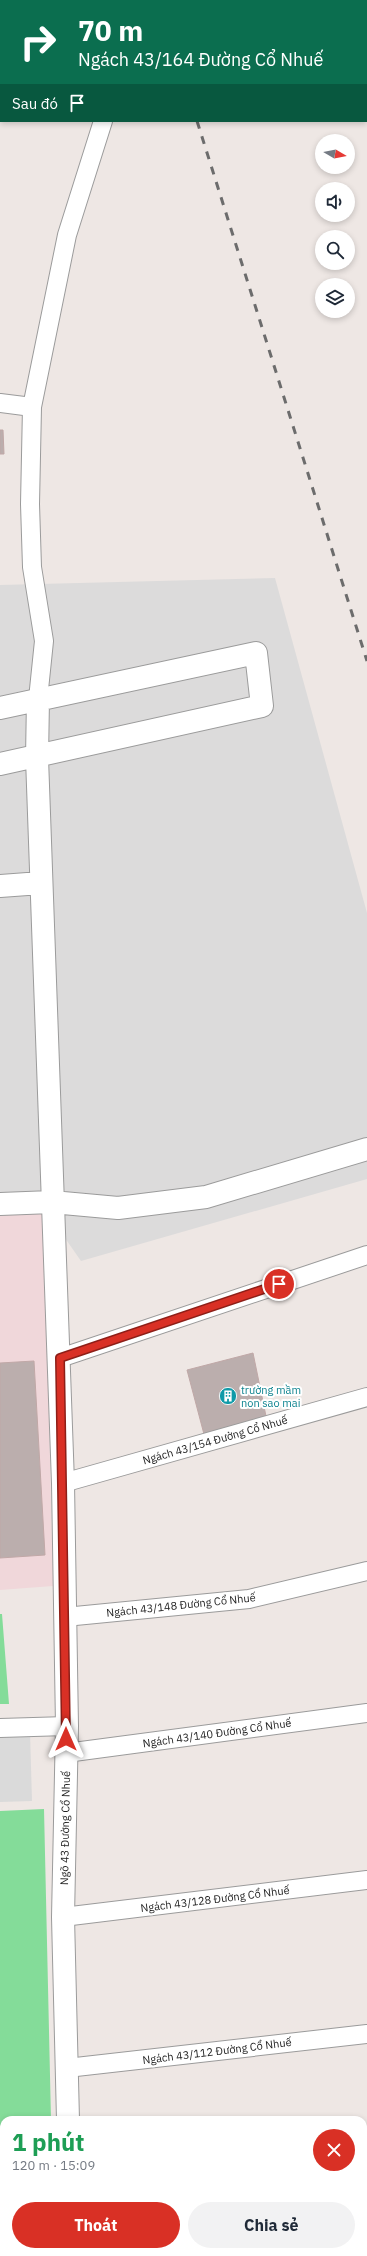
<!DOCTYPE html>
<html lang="vi">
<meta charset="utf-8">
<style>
:root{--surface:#fff;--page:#f2f2f3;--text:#1f2937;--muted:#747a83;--accent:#d93025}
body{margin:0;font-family:"IBM Plex Sans",sans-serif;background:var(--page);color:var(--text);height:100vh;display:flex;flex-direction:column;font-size:15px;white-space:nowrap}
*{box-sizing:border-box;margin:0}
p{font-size:13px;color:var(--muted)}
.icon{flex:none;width:22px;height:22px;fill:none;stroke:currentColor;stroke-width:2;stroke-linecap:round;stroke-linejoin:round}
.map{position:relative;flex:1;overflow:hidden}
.details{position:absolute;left:0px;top:2116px;width:367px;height:140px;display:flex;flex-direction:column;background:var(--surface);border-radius:12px 12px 0 0;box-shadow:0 2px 6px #0003}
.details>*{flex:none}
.top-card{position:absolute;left:0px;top:0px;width:367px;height:122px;box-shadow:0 2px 6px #0003;background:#0b6e4f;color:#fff;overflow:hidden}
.needle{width:26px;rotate:100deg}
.tools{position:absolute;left:315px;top:134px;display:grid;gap:8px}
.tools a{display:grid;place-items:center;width:40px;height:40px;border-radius:50%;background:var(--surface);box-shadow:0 2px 6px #0003;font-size:20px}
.pin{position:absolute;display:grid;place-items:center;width:34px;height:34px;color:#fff;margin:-17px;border:2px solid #fff;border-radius:50%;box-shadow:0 1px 4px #0007}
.me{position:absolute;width:44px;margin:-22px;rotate:0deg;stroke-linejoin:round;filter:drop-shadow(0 0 3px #0008)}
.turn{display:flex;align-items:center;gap:14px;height:84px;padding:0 12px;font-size:18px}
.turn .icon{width:52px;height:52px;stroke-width:2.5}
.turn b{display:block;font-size:28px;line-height:34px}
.then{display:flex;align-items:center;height:38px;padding:0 12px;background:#0003;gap:8px;font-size:15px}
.round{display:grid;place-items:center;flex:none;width:42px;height:42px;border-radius:21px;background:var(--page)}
.summary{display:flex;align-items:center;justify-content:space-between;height:68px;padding:0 12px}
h1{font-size:24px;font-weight:700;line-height:30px;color:#1e9e55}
.action{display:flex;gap:8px;margin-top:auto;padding:8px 12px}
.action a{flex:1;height:46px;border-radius:24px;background:var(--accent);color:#fff;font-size:16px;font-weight:700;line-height:46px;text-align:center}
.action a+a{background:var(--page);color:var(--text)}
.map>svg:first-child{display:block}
.residential{fill:#dcdbdb}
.military{fill:#f0d7da}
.pitch{fill:#84dc99}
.parking{fill:#dadada}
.building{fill:#bbaead;stroke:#c0a8a7}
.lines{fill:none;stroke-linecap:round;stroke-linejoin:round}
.lane-casing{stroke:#9b9b9b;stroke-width:20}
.street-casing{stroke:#9b9b9b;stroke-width:24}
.lane{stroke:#fff;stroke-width:18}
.street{stroke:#fff;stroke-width:22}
.rail{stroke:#6c6c6c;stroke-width:3;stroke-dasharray:8 8;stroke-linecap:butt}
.route-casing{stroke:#8d1f18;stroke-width:10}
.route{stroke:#d93025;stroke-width:7}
.labels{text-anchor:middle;stroke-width:4;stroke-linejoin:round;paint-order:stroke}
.culture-label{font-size:11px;fill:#0d838f;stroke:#fff;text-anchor:start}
.street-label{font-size:11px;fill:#1e1e1e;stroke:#fff}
</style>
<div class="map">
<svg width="367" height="2256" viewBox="0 0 367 2256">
<rect width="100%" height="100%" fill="#eee7e4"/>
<path class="residential" d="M275,578L367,913V1179L81,1261L44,1208L0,1210V585Z"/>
<path class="military" d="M44,1208L53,1586L0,1590V1210Z"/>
<path class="pitch" d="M0,1614H2L9,1704H0Z
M44,1809L51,2120H4V2252H54V2256H0V1811Z"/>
<path class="parking" d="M30,1732L32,1801L0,1802V1733Z"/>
<path class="building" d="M0,430H3L4,454H0Z
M253,1353L267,1421L205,1438L187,1370Z
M34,1361L45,1555L0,1558V1363Z"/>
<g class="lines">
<defs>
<path id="lane" d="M125,0L126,1
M0,403L32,407
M38,699L44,641L32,567L30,504L32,407L67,235L103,121
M60,1358L367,1255
M63,1483L367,1397
M65,1617L249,1599L367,1571
M0,1728L67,1726
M66,1753L367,1713
M63,1917L367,1880
M67,2068L367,2034
M363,2219H367"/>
<path id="street" d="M38,699L37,758L63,1483L67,1726L63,1917L68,2120
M0,708L256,653L262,706L0,764
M0,886L41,883
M0,1204L52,1202L118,1208L206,1197L367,1149
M71,2252V2256"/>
</defs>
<use href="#lane" class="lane-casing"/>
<use href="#street" class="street-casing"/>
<use href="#lane" class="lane"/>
<use href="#street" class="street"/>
<path class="rail" d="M159,0V1
M197,121L367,661"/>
</g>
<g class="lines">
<defs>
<path id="route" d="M66,1739L60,1358L279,1284"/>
</defs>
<use href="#route" class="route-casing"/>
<use href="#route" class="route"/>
</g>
<defs>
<symbol id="building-disc" viewBox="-11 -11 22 22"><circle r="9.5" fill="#0f9aa8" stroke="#fff"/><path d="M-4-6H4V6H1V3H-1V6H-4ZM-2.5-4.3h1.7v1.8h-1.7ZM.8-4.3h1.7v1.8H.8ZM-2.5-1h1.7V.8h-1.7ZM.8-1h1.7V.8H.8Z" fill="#fff"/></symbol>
</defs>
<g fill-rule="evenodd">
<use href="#building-disc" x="218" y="1386" width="20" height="20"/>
</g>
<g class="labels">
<g class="culture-label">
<text x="241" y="1394">trường mầm<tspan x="241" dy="13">non sao mai</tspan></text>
</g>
<g class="street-label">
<text transform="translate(215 1440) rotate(-16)" y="4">Ngách 43/154 Đường Cổ Nhuế</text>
<text transform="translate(181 1605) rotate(-6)" y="4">Ngách 43/148 Đường Cổ Nhuế</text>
<text transform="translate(217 1733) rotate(-8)" y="4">Ngách 43/140 Đường Cổ Nhuế</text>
<text transform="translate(65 1828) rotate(-89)" y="4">Ngõ 43 Đường Cổ Nhuế</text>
<text transform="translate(215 1899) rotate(-7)" y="4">Ngách 43/128 Đường Cổ Nhuế</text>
<text transform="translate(217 2051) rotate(-7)" y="4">Ngách 43/112 Đường Cổ Nhuế</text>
</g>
</g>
</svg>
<div class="tools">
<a><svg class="needle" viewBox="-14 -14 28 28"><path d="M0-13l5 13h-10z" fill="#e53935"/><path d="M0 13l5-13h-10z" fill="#747a83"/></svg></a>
<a><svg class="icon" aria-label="sound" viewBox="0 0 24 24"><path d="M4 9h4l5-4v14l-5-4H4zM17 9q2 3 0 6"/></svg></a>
<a><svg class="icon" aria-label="search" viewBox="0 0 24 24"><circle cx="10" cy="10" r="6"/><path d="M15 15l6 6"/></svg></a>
<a><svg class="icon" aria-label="layers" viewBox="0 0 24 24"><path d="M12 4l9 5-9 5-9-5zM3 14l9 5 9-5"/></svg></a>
</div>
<div class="pin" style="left:279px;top:1284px;background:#d93025"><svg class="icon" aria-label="arrive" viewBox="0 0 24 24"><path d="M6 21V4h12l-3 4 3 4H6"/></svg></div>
<svg class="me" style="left:66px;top:1739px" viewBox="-20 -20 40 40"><path d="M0-17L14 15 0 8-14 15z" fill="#d93025" stroke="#fff" stroke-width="4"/></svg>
<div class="top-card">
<div class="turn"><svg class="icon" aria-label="right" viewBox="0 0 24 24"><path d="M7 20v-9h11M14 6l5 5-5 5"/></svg><div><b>70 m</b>Ngách 43/164 Đường Cổ Nhuế</div></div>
<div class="then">Sau đó<svg class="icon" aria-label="arrive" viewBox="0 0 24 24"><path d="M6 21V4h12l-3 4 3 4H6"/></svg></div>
</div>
<section class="details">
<div class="summary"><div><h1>1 phút</h1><p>120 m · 15:09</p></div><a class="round" style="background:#d93025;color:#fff"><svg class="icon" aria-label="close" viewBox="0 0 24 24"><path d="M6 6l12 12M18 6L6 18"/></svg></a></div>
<div class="action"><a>Thoát</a><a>Chia sẻ</a></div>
</section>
</div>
